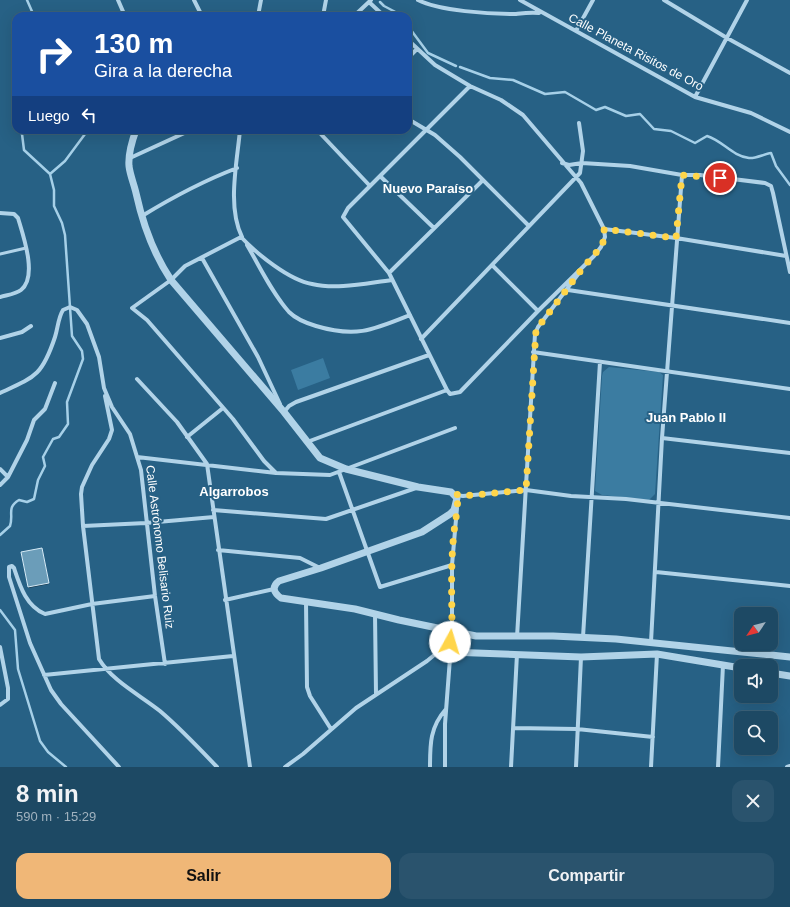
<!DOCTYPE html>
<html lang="es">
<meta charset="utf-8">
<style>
:root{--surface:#1d4964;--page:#2a536d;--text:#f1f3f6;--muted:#a0b2bf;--line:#3b6178;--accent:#f0b777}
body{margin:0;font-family:Arial,sans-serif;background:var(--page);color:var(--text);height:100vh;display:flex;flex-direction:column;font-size:15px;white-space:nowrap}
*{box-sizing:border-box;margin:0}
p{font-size:13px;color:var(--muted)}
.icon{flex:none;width:22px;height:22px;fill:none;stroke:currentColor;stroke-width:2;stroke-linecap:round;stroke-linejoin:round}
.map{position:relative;height:767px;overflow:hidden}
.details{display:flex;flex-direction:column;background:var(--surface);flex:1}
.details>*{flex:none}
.hud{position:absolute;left:12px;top:12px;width:400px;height:122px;border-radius:12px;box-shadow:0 4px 16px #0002,0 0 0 1px var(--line);background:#1a4fa0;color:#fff;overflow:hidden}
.needle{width:26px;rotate:235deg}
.tools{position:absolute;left:734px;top:607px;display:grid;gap:8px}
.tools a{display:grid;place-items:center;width:44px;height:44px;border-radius:8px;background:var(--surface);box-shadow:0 4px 16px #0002,0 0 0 1px var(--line);font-size:20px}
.pin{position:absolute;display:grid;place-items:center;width:34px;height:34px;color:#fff;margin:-17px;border:2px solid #fff;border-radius:50%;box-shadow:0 1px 4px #0007}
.me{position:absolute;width:44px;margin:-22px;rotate:6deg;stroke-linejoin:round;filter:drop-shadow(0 0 3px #0008)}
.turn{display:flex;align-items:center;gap:14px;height:84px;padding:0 16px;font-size:18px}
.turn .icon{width:52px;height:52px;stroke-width:2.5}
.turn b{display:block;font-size:28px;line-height:34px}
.then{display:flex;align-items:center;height:38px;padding:0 16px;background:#0003;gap:8px;font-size:15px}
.round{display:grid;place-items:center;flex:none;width:42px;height:42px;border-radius:12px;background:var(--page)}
.overview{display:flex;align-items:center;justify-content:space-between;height:68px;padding:0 16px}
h1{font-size:24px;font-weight:800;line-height:30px}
.cta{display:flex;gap:8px;margin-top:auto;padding:8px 16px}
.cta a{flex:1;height:46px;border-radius:12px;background:var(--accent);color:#111;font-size:16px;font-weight:800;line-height:46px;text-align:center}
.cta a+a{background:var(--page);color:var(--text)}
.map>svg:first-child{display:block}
.green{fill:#3b7ca1}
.shadow{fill:#0007}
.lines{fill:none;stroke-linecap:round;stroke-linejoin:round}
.stream{stroke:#a6d0e8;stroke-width:2.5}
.building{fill:#6b9db9;stroke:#d5eaf6}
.service{stroke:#b1d3e8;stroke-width:3}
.minor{stroke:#b1d3e8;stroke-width:4}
.tertiary{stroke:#b1d3e8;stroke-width:7}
.route{stroke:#ffd54a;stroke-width:7;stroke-dasharray:0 12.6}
.labels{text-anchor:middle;stroke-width:4;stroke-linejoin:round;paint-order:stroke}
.street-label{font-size:12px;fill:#fff;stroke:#276185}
.neighbourhood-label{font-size:13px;font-weight:bold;fill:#fff;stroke:#276185}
</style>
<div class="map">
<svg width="790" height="767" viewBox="0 0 790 767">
<rect width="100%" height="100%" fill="#276185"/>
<path class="green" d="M323,358L330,378L298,390L291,370Z
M609,367L659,372L663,375L655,494L649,500L602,495L595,491L602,376L603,372Z"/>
<path class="shadow" d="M42,550L49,584L29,588L28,587Z"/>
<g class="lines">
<path class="stream" d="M27,0L34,16
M380,2L384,6L403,16
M408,26L428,53L456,66
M460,67L490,78L513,80L545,94L565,92L596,110L605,107L626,116L640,114L654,129L671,131L695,143L707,136C723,141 732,156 749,158C755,159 764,154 771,153L776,166L790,185
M16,99V100
M16,107C13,113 11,121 16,126
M50,174L65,161L88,130
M0,535L10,526C14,514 6,508 19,500L27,502L34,499L38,480L45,466L43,457L53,439L59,437L68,424L67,402L83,359L82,351L72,336L65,235L62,223L54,206V190L50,174L24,150L22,134L19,130
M0,610L15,630L18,669L40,741L48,752L66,767"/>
</g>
<path class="building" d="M42,548L49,583L28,587L21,552Z"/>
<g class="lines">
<path class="service" d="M0,254L26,248"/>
<path class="minor" d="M118,0L125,16
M194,0L202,16
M418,0C439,11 490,14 515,14C524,13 531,12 539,13
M520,0L695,97L751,113L790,132
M664,0L727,38L790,73
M369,2L384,16
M258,16L261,0
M323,16L326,0
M354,16L371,0
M576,31L593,0
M408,58L417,49
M695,97L747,0
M408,119L435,135L460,157L529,226
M240,130C237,163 227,207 242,237
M317,130L370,186
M319,130L323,131L330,130
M130,158L191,130
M562,163L569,165L582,163L630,166L682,175H700L765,183L771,186L773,193L790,272
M380,176L434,228
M0,213L14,214L18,218C23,235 38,277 21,290C16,294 7,295 0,297
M142,216C173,197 203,181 237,168
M604,229L676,238L786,256
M247,245C260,267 272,293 289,312C296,319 306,323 316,326C356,338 373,330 410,315
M202,258L258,357L280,404
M492,265L538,311
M389,273L483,180
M568,290L790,323
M0,338L22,332L31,326
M421,339L580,173L583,151L579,123
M533,352L790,389
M137,379L177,422L207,464L250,767
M447,390L389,273L343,217L348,208L470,86
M0,393C35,377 42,376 55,337C58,328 58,318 63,310L70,307L77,310L87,324L99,357L104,388L112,407L130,434L141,470L155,596L165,664
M105,396L112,430L109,439L92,465L82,487L81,494L83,526L99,659C112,681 140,695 160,711C180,728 199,748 217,767
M284,412L289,406L296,402L429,355
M187,437L223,408
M662,438L790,453
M307,442L447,390L450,394L460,392L538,311L594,256L601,247L605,237L604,229L581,183L523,115L501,100L470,86L435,65L408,40
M137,457L276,473L330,475L455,428
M0,469L8,477
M339,472L380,587L452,565
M276,473L264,461L233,419L174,351L147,320L132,308L171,280L185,266L241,237C257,254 289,280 312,284C337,290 367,283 392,280
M0,485L8,477L27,440L34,420L45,409L55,383
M455,495L463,496L526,490L571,496L626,499L790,518
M213,510L326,519L416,488
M83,526L146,523L214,517
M218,550L300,558L320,568
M656,572L790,586
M225,600L274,589
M306,602L307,687L310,696L331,729
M375,614L376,694
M517,637L535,334L538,327L579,273
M583,637L600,362
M651,642L662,438L682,175
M0,647L8,688V699L0,705
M44,675L233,656
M514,728L577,729L653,737
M119,767L61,704L51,690L30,643L9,577V567L12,566L14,568C20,586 26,606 45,614L92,604L155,596
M285,767L303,754L356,708L427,661L450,642
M430,767C430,744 430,727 446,709
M445,767V724L452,632V565L457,508
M511,767L517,654
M576,767L581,657
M651,767L657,654
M718,767L723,665
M787,767L790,766"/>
<path class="tertiary" d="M136,130C132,141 128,154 129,166C130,175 134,184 136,193C143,225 153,253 171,280L284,412L320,458L346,469L418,487L451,492L457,498L454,510L450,514L422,532L321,568L279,581C271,587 274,593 281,598L355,609L399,620L476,636H553L616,639L790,657
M449,652L581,657L657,654L741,668
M771,673L790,676"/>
</g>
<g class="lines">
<path class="route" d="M450,642L452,632C452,597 450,560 455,524C456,515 460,503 455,494L463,496L526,490L536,330L582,269L601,247L605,237L604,229L676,238L682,175L720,178"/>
</g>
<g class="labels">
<g class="street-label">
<text transform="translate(636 52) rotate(28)" y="4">Calle Planeta Risitos de Oro</text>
<text transform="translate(160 547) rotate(83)" y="4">Calle Astrónomo Belisario Ruiz</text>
</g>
<g class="neighbourhood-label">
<text x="428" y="193">Nuevo Paraíso</text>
<text x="686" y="422">Juan Pablo II</text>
<text x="234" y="496">Algarrobos</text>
</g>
</g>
</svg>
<div class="tools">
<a><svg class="needle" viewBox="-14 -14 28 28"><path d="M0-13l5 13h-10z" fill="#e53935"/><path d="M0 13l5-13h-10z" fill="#a0b2bf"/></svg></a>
<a><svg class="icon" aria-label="sound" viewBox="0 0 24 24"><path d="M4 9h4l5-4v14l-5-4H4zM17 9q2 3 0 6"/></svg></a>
<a><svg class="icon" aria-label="search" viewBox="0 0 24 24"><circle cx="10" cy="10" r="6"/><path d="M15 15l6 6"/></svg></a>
</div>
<div class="pin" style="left:720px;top:178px;background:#d93025"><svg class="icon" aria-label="arrive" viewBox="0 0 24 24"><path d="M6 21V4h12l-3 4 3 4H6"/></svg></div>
<svg class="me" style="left:450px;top:642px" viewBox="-20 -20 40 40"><circle r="19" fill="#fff"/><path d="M0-13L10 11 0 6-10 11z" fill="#ffd54a"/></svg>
<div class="hud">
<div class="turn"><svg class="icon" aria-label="right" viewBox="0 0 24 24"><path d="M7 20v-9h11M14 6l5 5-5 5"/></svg><div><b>130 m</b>Gira a la derecha</div></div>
<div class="then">Luego<svg class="icon" aria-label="left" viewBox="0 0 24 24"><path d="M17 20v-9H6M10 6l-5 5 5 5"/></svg></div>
</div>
</div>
<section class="details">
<div class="overview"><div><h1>8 min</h1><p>590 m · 15:29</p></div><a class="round"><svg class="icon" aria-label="close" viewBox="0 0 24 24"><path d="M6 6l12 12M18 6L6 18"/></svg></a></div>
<div class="cta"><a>Salir</a><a>Compartir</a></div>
</section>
